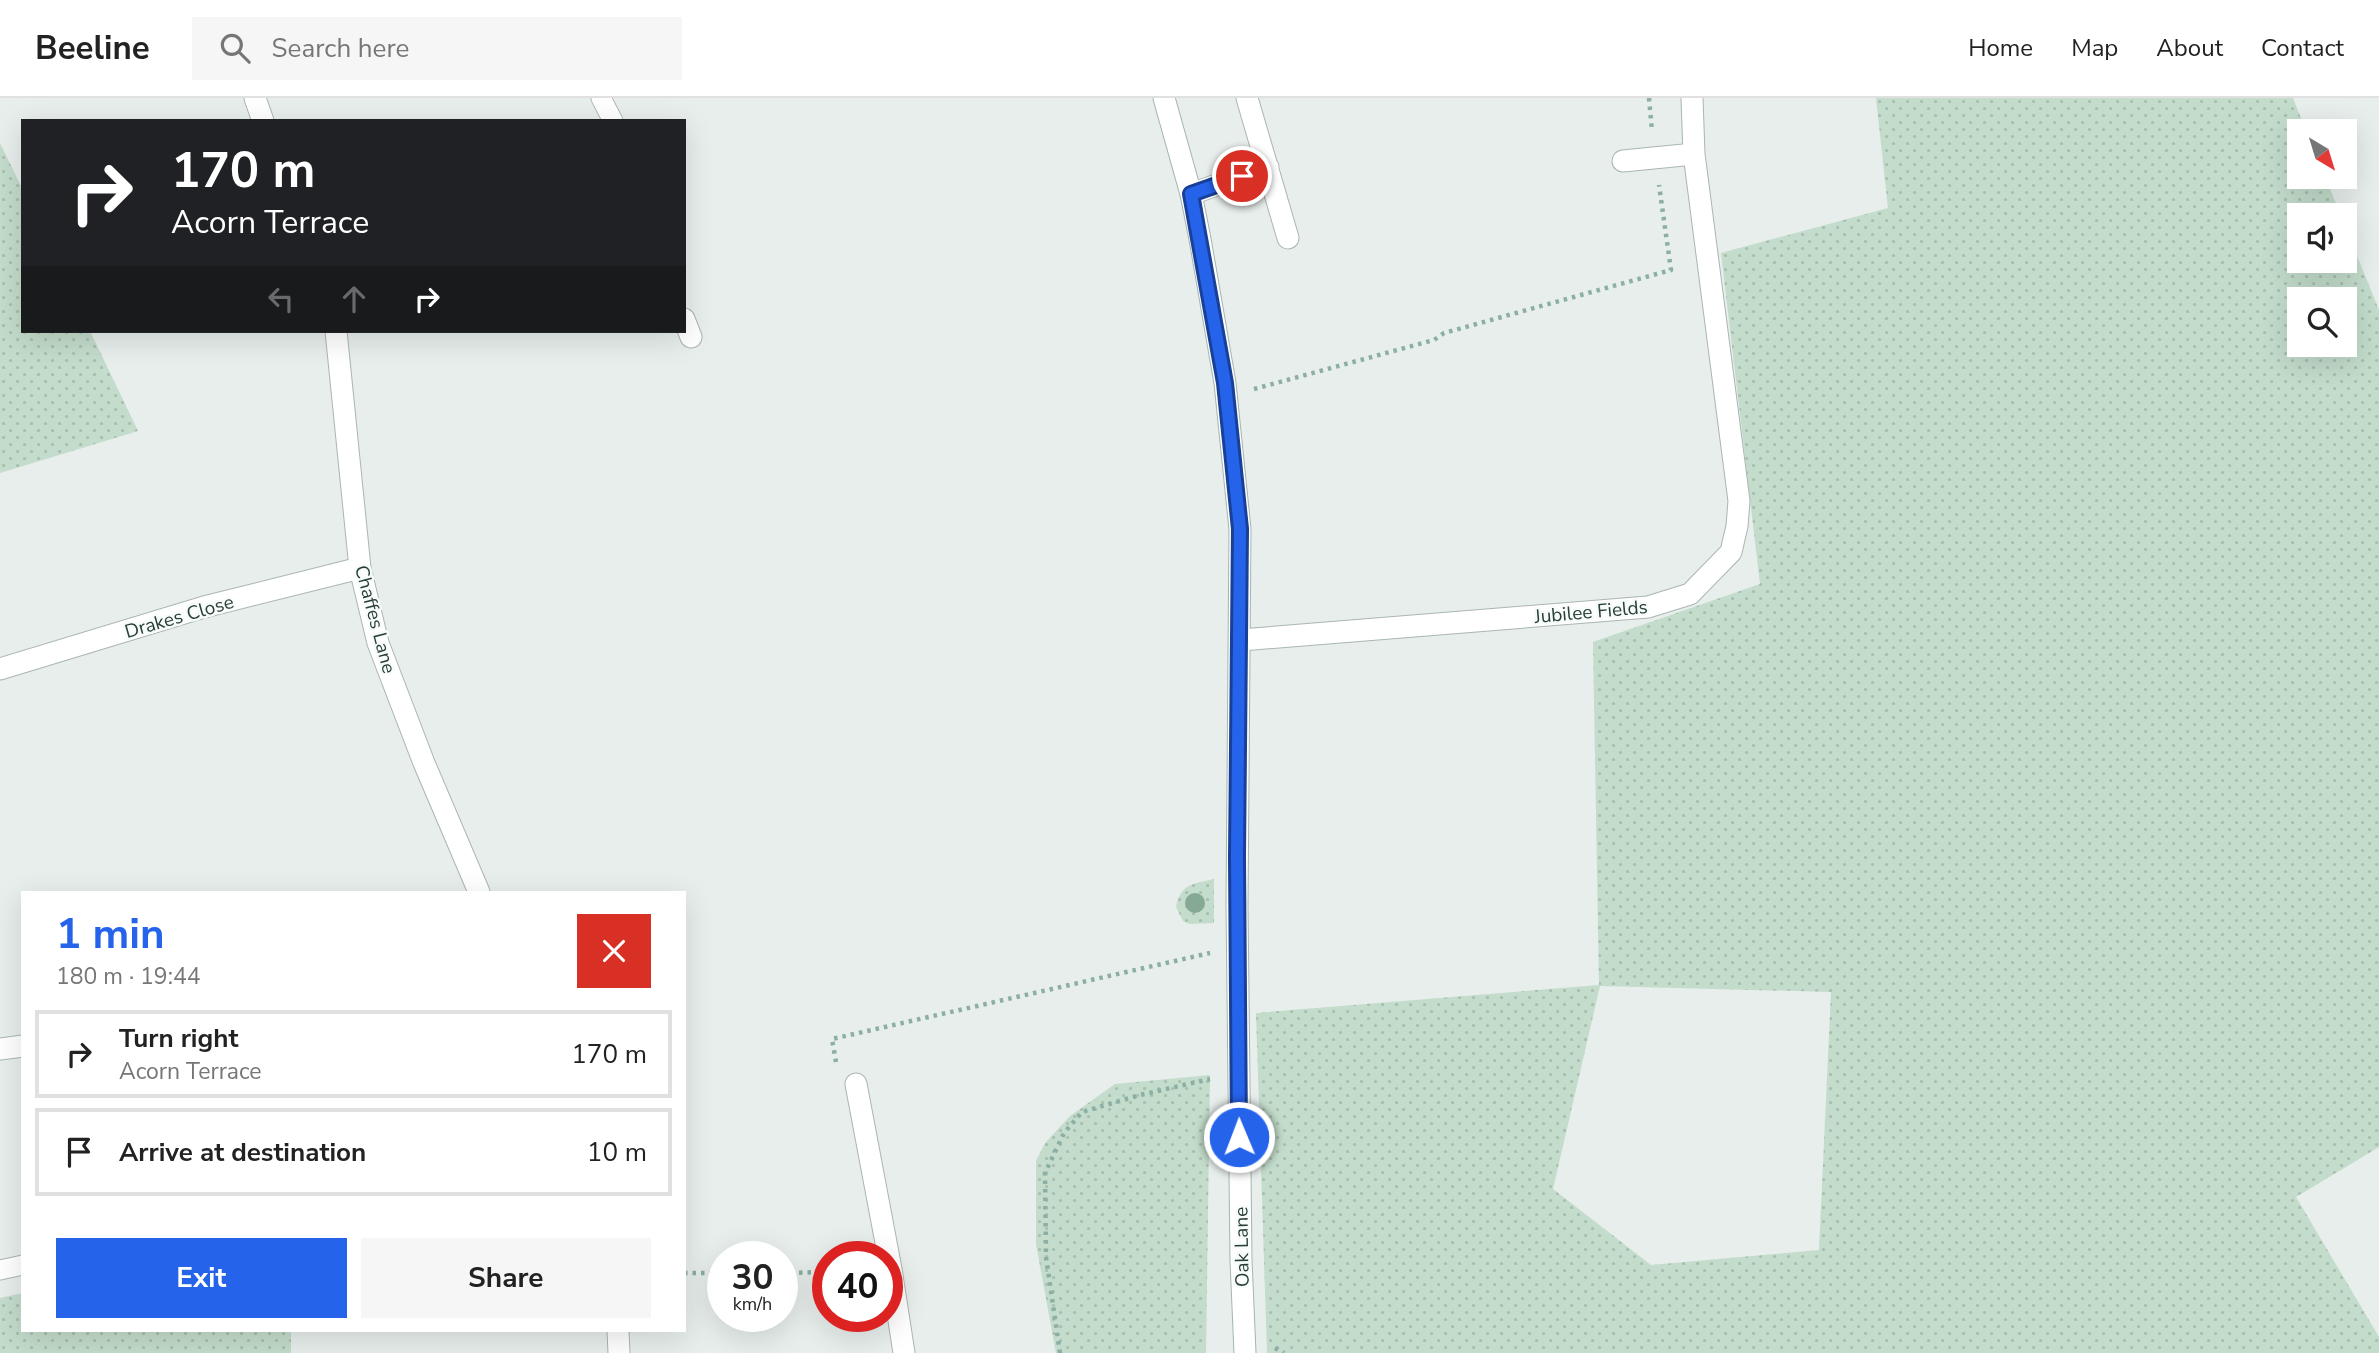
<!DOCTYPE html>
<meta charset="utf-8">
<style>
:root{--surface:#fff;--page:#f6f6f6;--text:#222;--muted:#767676;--line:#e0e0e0;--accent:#2563eb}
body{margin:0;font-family:"Nunito Sans",sans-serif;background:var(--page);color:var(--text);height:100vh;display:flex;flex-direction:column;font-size:26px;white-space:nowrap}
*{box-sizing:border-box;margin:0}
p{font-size:23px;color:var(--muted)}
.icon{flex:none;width:38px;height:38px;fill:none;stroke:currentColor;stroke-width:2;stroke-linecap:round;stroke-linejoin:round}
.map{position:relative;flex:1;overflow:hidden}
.panel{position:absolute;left:21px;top:793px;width:665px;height:441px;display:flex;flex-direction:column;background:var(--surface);border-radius:0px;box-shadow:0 7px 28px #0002}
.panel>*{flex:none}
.banner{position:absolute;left:21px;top:21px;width:665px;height:214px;border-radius:0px;box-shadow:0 7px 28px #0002;background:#202124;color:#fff;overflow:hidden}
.needle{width:46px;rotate:142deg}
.buttons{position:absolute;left:2287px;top:21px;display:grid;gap:14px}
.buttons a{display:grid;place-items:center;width:70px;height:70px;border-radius:0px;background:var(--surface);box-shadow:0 7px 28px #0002;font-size:35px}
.speed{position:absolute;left:707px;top:1143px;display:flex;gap:14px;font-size:35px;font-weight:700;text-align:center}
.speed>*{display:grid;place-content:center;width:91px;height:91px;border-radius:50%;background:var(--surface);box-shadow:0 7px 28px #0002;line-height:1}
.speed small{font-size:18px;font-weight:400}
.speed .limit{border:10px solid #d22;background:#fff;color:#111}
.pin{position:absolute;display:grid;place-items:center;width:60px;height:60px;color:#fff;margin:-30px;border:4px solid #fff;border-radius:50%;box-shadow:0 2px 7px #0007}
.me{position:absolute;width:77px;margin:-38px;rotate:359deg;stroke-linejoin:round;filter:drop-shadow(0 0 5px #0008)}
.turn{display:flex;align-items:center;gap:24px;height:147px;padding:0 35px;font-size:32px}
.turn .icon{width:91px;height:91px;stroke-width:2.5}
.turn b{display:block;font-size:49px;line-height:60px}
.lanes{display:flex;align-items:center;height:66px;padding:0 35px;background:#0003;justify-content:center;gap:35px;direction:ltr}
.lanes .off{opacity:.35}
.round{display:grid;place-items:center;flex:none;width:74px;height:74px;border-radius:0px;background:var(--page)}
.headline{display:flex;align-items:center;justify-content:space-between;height:119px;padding:0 35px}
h1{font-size:42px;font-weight:700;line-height:52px;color:var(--accent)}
.button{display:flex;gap:14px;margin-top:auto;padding:14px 35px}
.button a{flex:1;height:80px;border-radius:0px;background:var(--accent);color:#fff;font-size:28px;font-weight:700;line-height:80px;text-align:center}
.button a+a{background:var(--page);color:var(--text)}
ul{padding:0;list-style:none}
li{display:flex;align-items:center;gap:21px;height:88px;margin:0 14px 10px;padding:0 21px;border:4px solid var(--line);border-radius:0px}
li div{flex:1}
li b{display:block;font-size:26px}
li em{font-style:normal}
header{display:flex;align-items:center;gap:42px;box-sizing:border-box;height:98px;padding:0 35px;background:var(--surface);border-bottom:2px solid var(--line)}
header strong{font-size:33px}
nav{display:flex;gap:38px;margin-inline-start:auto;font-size:24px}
.search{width:490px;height:63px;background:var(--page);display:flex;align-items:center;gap:18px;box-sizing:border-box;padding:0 24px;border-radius:0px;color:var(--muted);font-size:26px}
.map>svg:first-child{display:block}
.grass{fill:url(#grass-dots);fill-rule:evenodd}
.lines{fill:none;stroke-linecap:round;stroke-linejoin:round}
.lane-casing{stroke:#aab6b2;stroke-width:21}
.street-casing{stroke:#aab6b2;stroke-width:23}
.secondary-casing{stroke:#a4b5b0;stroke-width:23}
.path{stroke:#8baea5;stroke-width:4.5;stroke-dasharray:3.5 5;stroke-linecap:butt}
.lane{stroke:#fff;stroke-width:19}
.street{stroke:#fff;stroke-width:21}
.secondary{stroke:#fff;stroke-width:21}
.tree{fill:#86a996}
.route-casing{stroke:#184099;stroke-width:18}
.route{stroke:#2563eb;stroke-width:12}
.labels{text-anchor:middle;stroke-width:5;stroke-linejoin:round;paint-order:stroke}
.street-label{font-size:19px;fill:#283e3a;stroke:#f7fbf9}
</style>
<header>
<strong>Beeline</strong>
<div class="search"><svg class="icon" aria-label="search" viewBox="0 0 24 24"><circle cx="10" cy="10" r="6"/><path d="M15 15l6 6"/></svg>Search here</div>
<nav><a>Home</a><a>Map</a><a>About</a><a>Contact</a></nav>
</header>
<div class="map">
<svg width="2379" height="1255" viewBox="0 0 2379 1255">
<defs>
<pattern id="grass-dots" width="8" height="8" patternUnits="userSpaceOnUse" patternTransform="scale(1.75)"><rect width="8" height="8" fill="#c3dccb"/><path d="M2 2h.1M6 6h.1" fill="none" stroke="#a8beaf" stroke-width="1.8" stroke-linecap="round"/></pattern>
</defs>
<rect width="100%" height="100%" fill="#e7eeeb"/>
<path class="grass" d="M1876,0H2293L2306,33H2300V79H2325L2341,117H2300V163H2345V128L2379,212V1049L2296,1099L2379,1239V1255H1267L1256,915L1599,887L1593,544L1760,486L1721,155L1888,110ZM2345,201V247H2300V201ZM1600,888L1831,894L1819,1152L1651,1167L1553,1091Z
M0,45L23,92V233H90L138,333L0,375Z
M1214,781V825L1190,826L1183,823L1176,809C1181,785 1193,786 1214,781Z
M1210,977L1206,1255H1056L1036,1146V1063L1045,1045L1070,1018L1115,986Z
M23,1195V1232H291V1255H0V1200Z"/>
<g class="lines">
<defs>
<path id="lane" d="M601,0L613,23
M0,1172L23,1167"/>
<path id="street" d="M255,0L263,23
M1247,0L1288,140
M1623,63L1694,56
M1191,96L1268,69
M684,221L691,239
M336,233L360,470L378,545L424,665L479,794
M1241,542L1648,509L1690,496L1731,454L1737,428L1739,403L1694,56L1692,0
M0,571L204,509L360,470
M0,951L23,948
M856,986L891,1171L904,1255
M618,1232L619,1255"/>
<path id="secondary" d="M1164,0L1191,96L1200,141L1225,285L1240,431L1237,808L1241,1162L1245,1255"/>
</defs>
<use href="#lane" class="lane-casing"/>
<use href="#street" class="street-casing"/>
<use href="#secondary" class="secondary-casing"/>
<path class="path" d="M1649,0L1652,33
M1254,291L1434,242L1444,235L1671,172L1659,87
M836,964L832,941L1210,855
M684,1175H723
M782,1175L828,1174
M1275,1250L1284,1255
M1060,1255L1046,1159L1045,1075L1064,1035L1082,1014L1140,997L1210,981"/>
<use href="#lane" class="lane"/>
<use href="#street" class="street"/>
<use href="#secondary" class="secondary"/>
</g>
<circle class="tree" cx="1195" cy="805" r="10"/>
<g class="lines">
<defs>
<path id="route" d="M1239,1039L1237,759L1240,431L1225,285L1191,96L1242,78"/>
</defs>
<use href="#route" class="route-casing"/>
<use href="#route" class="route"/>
</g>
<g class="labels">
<g class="street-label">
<text transform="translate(1591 513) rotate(-5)" y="7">Jubilee Fields</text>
<text transform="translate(179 518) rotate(-16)" y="7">Drakes Close</text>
<text transform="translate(376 521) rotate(75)" y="7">Chaffes Lane</text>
<text transform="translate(1241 1149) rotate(-91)" y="7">Oak Lane</text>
</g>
</g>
</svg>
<div class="buttons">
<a><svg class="needle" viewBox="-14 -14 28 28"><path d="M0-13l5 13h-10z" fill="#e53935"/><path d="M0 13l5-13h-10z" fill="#767676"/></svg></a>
<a><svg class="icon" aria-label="sound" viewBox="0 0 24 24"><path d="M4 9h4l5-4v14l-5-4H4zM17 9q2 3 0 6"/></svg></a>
<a><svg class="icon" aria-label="search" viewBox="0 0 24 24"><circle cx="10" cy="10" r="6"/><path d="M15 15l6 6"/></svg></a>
</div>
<div class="speed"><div>30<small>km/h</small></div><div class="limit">40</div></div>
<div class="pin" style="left:1242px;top:78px;background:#d93025"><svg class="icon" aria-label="arrive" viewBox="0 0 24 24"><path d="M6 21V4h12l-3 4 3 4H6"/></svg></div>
<svg class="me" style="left:1239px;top:1039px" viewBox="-20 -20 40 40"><circle r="17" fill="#2563eb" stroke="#fff" stroke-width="3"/><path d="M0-11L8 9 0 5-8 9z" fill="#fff"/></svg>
<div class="banner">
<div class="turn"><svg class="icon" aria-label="right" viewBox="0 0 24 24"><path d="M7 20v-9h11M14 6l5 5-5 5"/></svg><div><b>170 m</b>Acorn Terrace</div></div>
<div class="lanes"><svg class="icon off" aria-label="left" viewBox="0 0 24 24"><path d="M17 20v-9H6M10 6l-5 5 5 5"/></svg><svg class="icon off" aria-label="ahead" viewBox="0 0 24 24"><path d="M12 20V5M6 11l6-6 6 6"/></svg><svg class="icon" aria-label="right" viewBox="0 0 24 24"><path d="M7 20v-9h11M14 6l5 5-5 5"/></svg></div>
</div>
<section class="panel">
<div class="headline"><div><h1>1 min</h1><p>180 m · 19:44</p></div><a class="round" style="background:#d93025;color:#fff"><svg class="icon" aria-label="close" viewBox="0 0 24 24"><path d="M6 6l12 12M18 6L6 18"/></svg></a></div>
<ul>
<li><svg class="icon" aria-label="right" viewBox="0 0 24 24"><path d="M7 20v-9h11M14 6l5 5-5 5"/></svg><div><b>Turn right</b><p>Acorn Terrace</p></div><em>170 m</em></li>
<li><svg class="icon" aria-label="arrive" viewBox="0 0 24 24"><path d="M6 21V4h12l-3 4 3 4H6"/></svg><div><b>Arrive at destination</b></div><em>10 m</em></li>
</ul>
<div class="button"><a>Exit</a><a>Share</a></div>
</section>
</div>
